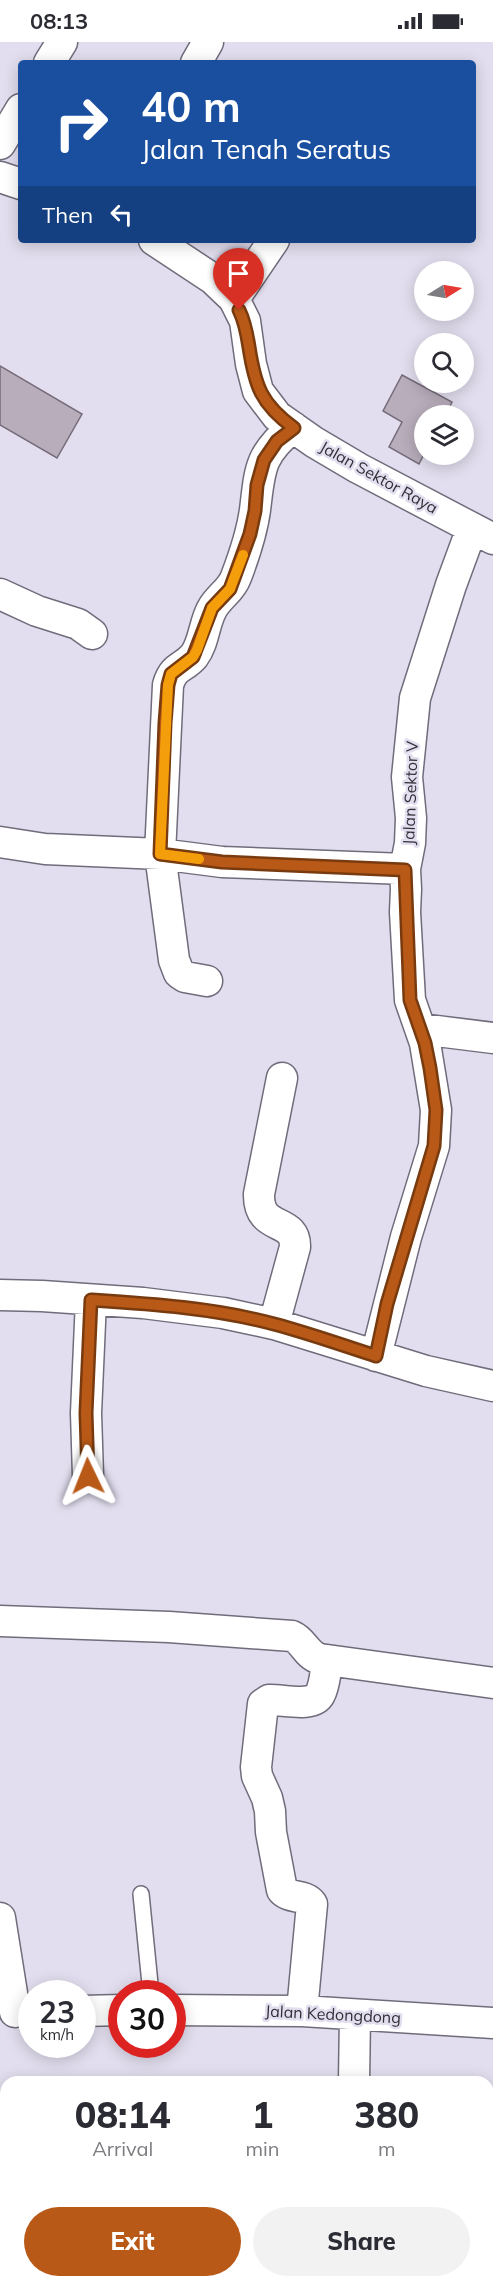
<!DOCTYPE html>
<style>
:root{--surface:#fff;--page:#f2f2f3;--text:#2b2b33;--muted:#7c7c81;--accent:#b95917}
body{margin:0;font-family:Mulish,sans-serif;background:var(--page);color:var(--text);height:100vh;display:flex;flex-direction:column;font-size:22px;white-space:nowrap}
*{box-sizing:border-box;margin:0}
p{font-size:20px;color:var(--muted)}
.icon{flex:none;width:33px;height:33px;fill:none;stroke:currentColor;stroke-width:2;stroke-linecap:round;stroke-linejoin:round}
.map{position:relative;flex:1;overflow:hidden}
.panel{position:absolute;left:0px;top:2034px;width:494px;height:212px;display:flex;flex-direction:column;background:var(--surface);border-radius:18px 18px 0 0;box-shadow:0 3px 15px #0003}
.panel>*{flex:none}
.top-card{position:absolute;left:18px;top:18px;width:458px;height:183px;border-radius:6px;box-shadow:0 3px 15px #0003;background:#1a4fa0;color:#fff;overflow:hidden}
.needle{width:39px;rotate:79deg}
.buttons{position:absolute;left:414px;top:219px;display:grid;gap:12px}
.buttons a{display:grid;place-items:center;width:60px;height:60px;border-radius:50%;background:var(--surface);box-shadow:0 3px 15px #0003;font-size:30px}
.speed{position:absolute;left:18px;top:1938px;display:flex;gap:12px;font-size:30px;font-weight:700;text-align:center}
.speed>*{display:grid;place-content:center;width:78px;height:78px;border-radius:50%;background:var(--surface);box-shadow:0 3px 15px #0003;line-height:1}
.speed small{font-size:15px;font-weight:400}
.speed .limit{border:9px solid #d22;background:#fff;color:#111}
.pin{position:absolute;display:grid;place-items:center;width:51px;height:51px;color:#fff;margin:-62px -26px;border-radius:50% 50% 50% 0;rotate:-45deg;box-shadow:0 0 6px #0007}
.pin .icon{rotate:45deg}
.me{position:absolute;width:66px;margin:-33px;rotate:358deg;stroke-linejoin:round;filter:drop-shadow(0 0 4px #0008)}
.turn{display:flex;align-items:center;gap:21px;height:126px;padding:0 24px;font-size:27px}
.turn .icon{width:78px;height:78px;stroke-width:2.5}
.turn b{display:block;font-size:42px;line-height:51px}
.then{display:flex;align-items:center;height:57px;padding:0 24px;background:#0003;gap:12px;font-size:22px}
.eta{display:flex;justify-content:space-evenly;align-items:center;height:102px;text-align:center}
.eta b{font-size:36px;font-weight:800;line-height:42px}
.button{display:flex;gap:12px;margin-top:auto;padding:12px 24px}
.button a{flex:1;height:69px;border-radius:36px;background:var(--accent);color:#fff;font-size:24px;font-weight:800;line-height:69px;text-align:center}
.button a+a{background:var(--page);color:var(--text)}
.status{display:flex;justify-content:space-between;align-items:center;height:42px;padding:0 30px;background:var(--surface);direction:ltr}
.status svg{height:16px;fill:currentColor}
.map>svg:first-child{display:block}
.building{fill:#b8adbb;stroke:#766c79;stroke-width:1.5}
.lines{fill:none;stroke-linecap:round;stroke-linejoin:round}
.lane-casing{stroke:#706c7b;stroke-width:18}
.street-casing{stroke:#706c7b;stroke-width:33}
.lane{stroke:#fff;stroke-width:15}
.street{stroke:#fff;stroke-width:30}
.route-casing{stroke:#783a0f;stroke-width:15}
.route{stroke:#b95917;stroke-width:10}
.slow{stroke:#f59e0b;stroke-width:10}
.labels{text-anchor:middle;stroke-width:5;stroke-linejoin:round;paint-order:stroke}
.street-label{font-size:16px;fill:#302f35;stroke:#e2deef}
</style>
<div class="status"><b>08:13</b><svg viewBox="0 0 49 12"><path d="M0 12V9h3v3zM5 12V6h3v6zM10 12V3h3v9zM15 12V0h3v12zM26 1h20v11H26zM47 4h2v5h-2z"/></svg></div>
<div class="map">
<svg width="493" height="2245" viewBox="0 0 493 2245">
<rect width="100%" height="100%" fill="#e2deef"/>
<path class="building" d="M0,324L82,372L57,416L0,383Z
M402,333L452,360L445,374H424V412L419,422L389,405L402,380L383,369Z
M488,2164L493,2165V2213H488Z
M425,2240H469L468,2245H425Z"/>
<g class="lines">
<defs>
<path id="lane" d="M141,1852L151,1952"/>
<path id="street" d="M49,21L62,0
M196,21L208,0
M0,102L21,67
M0,135L21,142
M154,198L213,237L234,257L245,279L251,322L258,349L277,374L314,400L358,426L493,497
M234,257L274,198
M0,552L37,569L78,582L92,592
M0,800L45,807L160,812L222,820L405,827
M207,939L185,935L179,931L174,918L160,812L168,643C174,623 183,627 194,614C204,601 204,581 212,567C219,554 231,549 236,535C244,514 252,490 255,468C260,427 259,413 293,385
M421,987L493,996
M0,1253L42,1254L143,1261L223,1271L274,1282L426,1329L493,1344
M274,1282L295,1205C296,1174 258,1191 259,1152L282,1036
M376,1314L406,1195L434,1104L436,1068L425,1001L410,958L405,870L406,847L405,827L410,801L411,776L407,735L415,656L451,543L472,486
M88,1434L86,1371L91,1258
M0,1579L169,1585L292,1594C304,1599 306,1613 320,1617L493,1641
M0,1876L15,1970
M172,1968L302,1969L493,1981
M82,1969L122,1968
M302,1969L312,1862C305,1852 290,1857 282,1848L271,1790L270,1769L267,1756L257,1734L256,1725L263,1662L269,1658C282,1657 313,1666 320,1652C325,1643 325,1629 328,1619
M354,2040L355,1973
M0,2237H6
M75,2240L76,2245
M351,2245L352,2240"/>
</defs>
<use href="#lane" class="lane-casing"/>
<use href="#street" class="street-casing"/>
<use href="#lane" class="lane"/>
<use href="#street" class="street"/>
</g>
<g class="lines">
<defs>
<path id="route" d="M88,1434L86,1371L91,1258C152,1262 214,1266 274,1282C308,1291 342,1303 376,1314L387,1262L434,1104L436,1068L430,1026L425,1001L410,958L405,828L222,820L160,812L165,681L168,643L171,632L193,615L212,566L230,547L250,492L255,469L257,443L264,418L277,399L294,386C261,362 255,344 249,305C247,292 245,280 239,268"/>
</defs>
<use href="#route" class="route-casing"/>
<use href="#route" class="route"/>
<path class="slow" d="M199,817L160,812L168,643L171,632L193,615L197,608L212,566L230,547L243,513"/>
</g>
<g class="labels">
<g class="street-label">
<text transform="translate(379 435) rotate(29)" y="6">Jalan Sektor Raya</text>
<text transform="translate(410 751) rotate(-88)" y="6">Jalan Sektor V</text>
<text transform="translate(333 1972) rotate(3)" y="6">Jalan Kedongdong</text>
</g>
</g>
</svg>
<div class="buttons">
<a><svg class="needle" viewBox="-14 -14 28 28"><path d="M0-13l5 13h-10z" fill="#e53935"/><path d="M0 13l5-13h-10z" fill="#7c7c81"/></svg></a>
<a><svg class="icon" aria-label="search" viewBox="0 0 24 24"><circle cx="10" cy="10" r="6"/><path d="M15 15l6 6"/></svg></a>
<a><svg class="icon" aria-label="layers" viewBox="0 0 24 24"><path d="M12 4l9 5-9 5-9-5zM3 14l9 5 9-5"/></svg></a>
</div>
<div class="speed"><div>23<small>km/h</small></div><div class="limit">30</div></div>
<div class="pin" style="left:239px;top:268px;background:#d93025"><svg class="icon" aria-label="arrive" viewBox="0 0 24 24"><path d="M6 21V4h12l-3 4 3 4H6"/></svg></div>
<svg class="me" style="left:88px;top:1434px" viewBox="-20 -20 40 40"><path d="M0-17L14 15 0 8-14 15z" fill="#b95917" stroke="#fff" stroke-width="4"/></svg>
<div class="top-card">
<div class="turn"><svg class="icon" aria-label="right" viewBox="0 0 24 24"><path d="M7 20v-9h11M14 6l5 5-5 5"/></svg><div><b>40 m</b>Jalan Tenah Seratus</div></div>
<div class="then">Then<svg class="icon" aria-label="left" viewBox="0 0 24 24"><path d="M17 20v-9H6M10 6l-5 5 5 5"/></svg></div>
</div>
<section class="panel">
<div class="eta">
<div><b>08:14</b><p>Arrival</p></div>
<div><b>1</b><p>min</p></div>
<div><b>380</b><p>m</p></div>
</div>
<div class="button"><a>Exit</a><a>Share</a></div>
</section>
</div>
